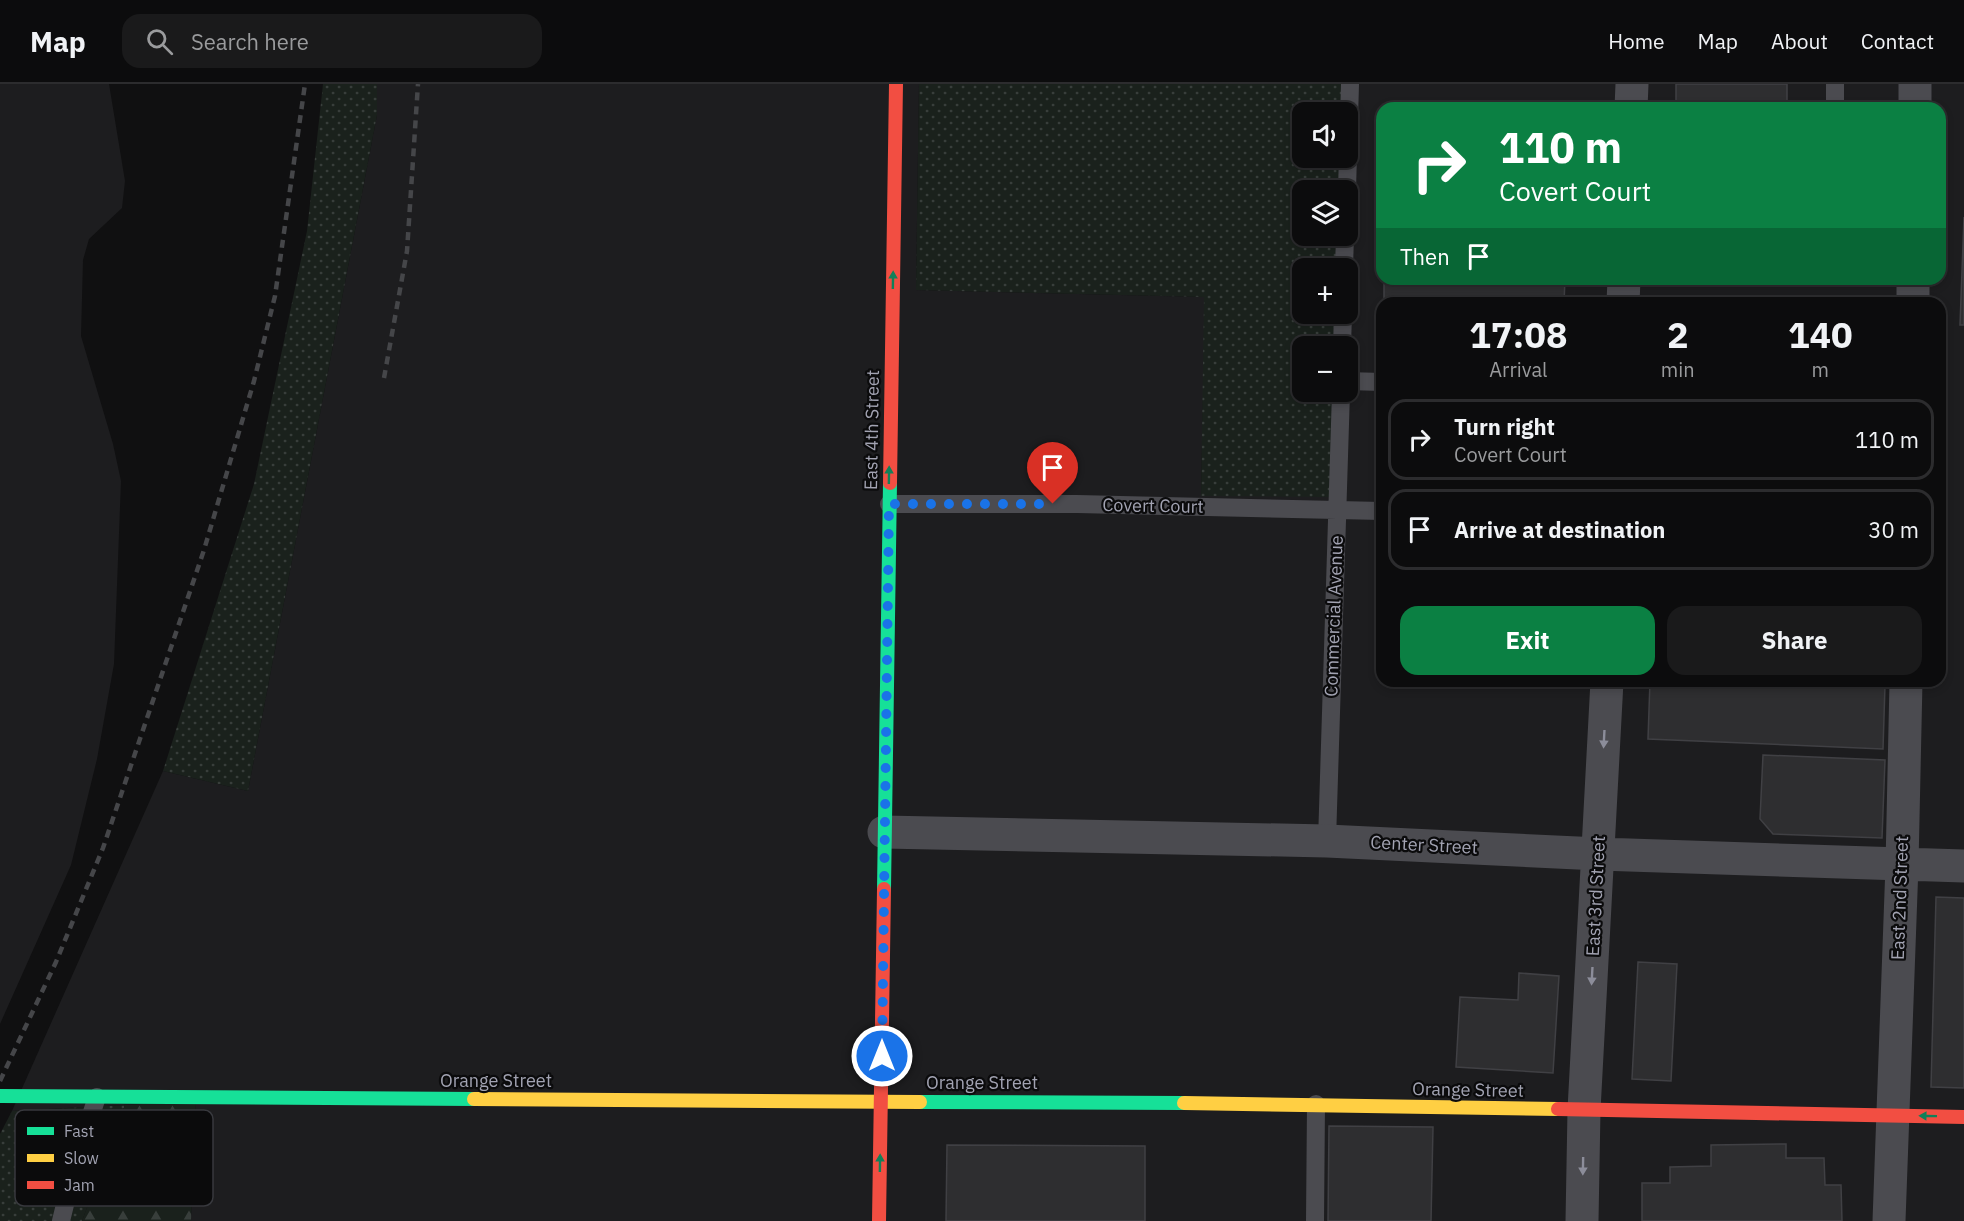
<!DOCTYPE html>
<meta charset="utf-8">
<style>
:root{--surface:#0c0c0d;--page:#1a1a1b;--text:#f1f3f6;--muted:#9a9b9d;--line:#2c2c2e;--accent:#0b8043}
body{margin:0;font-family:"IBM Plex Sans",sans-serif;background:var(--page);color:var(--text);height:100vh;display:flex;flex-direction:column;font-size:22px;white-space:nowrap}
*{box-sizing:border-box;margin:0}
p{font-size:20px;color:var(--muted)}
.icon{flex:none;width:33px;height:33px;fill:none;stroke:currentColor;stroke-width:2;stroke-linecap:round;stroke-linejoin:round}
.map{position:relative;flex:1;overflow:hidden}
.details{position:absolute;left:1376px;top:213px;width:570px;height:390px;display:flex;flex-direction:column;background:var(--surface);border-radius:18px;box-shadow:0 3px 9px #0003,0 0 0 2px var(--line)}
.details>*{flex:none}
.hud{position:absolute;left:1376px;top:18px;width:570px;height:183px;border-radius:18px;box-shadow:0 3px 9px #0003,0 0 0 2px var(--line);background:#0b8043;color:#fff;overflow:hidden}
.fabs{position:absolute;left:1292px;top:18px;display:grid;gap:12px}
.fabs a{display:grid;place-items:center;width:66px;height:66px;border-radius:12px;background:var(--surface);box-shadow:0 3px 9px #0003,0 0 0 2px var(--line);font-size:30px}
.pin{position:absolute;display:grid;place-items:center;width:51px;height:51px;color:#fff;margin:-62px -26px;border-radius:50% 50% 50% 0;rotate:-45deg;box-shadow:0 0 6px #0007}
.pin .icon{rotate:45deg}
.me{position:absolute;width:66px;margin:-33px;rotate:0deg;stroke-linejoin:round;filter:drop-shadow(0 0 4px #0008)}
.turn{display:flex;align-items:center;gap:21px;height:126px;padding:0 24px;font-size:27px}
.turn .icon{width:78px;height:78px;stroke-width:2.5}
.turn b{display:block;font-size:42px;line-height:51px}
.then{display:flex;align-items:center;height:57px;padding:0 24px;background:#0003;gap:12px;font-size:22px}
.eta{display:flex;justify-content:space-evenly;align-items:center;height:102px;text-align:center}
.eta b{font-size:36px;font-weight:700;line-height:42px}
.cta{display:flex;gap:12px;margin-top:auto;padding:12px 24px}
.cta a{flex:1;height:69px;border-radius:18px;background:var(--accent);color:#fff;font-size:24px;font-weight:700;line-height:69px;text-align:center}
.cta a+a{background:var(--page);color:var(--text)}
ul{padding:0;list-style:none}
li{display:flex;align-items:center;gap:18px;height:81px;margin:0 12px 9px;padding:0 12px;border:3px solid var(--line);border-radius:18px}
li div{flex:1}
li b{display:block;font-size:22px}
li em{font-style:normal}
header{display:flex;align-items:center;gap:36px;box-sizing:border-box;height:84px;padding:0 30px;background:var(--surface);border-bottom:2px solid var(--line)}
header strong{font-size:28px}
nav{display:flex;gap:33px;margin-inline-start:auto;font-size:21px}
.search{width:420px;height:54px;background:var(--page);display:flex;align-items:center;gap:15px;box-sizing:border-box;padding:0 21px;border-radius:18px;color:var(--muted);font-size:22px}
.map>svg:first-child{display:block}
.built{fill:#1d1d1f;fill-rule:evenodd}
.grass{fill:url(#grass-dots)}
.forest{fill:url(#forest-firs)}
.building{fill:#2e2e30;stroke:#404044;stroke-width:1.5}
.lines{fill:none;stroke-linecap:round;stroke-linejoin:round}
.lane{stroke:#4b4b50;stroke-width:18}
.street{stroke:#4b4b50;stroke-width:33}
.fast{stroke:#16e098;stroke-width:14}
.slow{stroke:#ffcf43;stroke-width:14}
.jam{stroke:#f24e42;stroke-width:14}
.rail{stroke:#454649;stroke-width:4.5;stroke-dasharray:8 6;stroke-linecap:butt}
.oneway{fill:#118059}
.oneway2{fill:#8c8d9a}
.route{stroke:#1a73e8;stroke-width:10;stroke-dasharray:0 18}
.labels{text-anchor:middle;stroke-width:4.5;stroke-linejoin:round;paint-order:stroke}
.street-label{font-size:18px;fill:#a2a3b2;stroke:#0b0b0c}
.key{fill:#0b0b0c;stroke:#38393e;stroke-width:1.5}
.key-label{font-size:16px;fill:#a2a3b2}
</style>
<header>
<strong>Map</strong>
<div class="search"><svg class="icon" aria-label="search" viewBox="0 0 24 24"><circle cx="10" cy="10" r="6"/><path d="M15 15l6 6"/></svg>Search here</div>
<nav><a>Home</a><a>Map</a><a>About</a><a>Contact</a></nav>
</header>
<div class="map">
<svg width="1964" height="1137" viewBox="0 0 1964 1137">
<defs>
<pattern id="grass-dots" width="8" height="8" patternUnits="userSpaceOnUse" patternTransform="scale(1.5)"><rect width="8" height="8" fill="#1a211c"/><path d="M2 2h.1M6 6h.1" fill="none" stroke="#383e3b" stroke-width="1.8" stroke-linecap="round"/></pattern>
<pattern id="forest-firs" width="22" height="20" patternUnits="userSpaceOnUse" patternTransform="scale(1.5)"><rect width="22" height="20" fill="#1a211c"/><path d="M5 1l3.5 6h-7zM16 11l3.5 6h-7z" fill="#383e3b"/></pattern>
</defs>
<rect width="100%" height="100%" fill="#101011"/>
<path class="built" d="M0,0H109L125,97L122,124L89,155L83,176L81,252L113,360L121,397L114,580L97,675L71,781L0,940Z
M377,0H919L916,206L1205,213L1201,412L1347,308V106L1344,0H1964V1137H191L196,1017L12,1027L163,687L248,707L377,31ZM1382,24H1940V195H1382ZM1382,219H1940V597H1382Z"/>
<path class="grass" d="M323,0H377V31L248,707L163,687L254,400L307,147Z
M919,0H1344L1343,28H1302V74H1342L1341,106H1302V152H1340L1339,184H1302V230H1338L1337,262H1302V308H1336L1333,413L1201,412L1204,213L916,206Z
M125,1021L82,1137H0V1050L12,1027Z"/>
<path class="forest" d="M196,1017L191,1137H82L125,1021Z"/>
<path class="building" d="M1676,0H1787V24L1676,23Z
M1671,23H1676L1726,24H1671Z
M1964,133V241H1960Z
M1384,195H1565L1564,219H1384Z
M1650,597H1792L1885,601L1883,665L1648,655Z
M1763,671L1885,676L1882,754L1773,750L1760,735Z
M1936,813L1964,814V1004L1931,1003Z
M1638,878L1677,880L1671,997L1632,995Z
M1519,889L1559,892L1553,989L1456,983L1460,913L1518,916Z
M1329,1042L1433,1043L1431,1137H1328Z
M1786,1060V1074H1824L1825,1101H1841L1842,1137H1642V1099H1670V1083L1711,1082V1061Z
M947,1061L1145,1062V1137H946Z"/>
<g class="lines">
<path class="lane" d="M1835,24V0
M1347,106L1350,0
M1344,184L1345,152
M1342,262L1343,230
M1347,297L1382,298
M889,420H1077L1382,427
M1327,757L1341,308
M61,1137L76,1076L97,1013
M1315,1137L1316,1020"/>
<path class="street" d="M1631,24L1632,0
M1915,24V0
M1623,219L1624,195
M1913,219V195
M884,748L1327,757L1599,770L1964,782
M1582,1137L1584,1026L1607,597
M1889,1137L1902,781L1906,597"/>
<path class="fast" d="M884,805L890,399
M0,1012L474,1015
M920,1018L1184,1019"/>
<path class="slow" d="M474,1015L920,1018
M1184,1019L1558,1025"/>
<path class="jam" d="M890,399L896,0
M1558,1025L1964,1033
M879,1137L884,805"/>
<path class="rail" d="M384,294L407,167L418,0
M0,997L56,878L103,764L204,466L254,297L275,212L305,0"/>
</g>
<defs><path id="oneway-solid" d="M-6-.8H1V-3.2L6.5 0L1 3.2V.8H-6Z" transform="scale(1.5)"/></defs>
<g class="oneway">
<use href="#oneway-solid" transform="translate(893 196) rotate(-89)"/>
<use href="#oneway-solid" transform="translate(889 391) rotate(-89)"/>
<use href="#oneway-solid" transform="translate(1928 1032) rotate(-179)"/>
<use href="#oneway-solid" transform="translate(880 1079) rotate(-89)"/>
</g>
<g class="oneway2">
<use href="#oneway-solid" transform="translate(1604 655) rotate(93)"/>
<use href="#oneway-solid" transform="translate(1592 892) rotate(93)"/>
<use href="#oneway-solid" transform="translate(1583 1082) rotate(91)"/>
</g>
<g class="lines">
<path class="route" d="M882,972L889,420H1053"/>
</g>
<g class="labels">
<g class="street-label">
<text transform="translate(872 346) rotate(-89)" y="6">East 4th Street</text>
<text transform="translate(1153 422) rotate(1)" y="6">Covert Court</text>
<text transform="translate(1334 532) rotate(-88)" y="6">Commercial Avenue</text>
<text transform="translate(1424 761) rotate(3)" y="6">Center Street</text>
<text transform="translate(1596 812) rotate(-87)" y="6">East 3rd Street</text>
<text transform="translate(1900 814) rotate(-88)" y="6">East 2nd Street</text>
<text x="496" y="1003">Orange Street</text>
<text x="982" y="1005">Orange Street</text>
<text transform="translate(1468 1006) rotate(1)" y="6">Orange Street</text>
</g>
</g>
<rect x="15" y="1026" width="198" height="96" rx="9" class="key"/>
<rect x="27" y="1043" width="27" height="8" fill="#16e098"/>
<rect x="27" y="1070" width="27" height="8" fill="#ffcf43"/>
<rect x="27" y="1097" width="27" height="8" fill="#f24e42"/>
<g class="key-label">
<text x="64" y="1053">Fast</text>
<text x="64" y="1080">Slow</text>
<text x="64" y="1107">Jam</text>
</g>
</svg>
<div class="fabs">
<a><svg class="icon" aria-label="sound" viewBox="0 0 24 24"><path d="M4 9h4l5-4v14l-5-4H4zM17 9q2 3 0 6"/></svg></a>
<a><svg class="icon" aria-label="layers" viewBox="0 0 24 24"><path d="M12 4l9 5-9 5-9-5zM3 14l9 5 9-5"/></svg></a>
<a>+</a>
<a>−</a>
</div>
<div class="pin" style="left:1053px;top:420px;background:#d93025"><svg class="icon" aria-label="arrive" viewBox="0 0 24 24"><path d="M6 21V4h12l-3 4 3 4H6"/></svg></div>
<svg class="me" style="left:882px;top:972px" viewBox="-20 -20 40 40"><circle r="17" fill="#1a73e8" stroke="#fff" stroke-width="3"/><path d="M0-11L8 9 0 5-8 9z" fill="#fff"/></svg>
<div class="hud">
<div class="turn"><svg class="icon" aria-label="right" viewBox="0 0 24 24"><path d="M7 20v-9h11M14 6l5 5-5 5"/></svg><div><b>110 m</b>Covert Court</div></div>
<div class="then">Then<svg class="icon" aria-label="arrive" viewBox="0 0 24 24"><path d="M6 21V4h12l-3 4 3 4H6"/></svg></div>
</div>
<section class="details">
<div class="eta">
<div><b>17:08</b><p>Arrival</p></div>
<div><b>2</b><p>min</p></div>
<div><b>140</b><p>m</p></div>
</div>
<ul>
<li><svg class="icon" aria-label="right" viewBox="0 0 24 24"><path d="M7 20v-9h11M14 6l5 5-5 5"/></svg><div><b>Turn right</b><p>Covert Court</p></div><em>110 m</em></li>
<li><svg class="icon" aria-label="arrive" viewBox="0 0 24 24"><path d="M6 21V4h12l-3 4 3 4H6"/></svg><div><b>Arrive at destination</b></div><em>30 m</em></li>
</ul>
<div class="cta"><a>Exit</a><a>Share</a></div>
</section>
</div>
